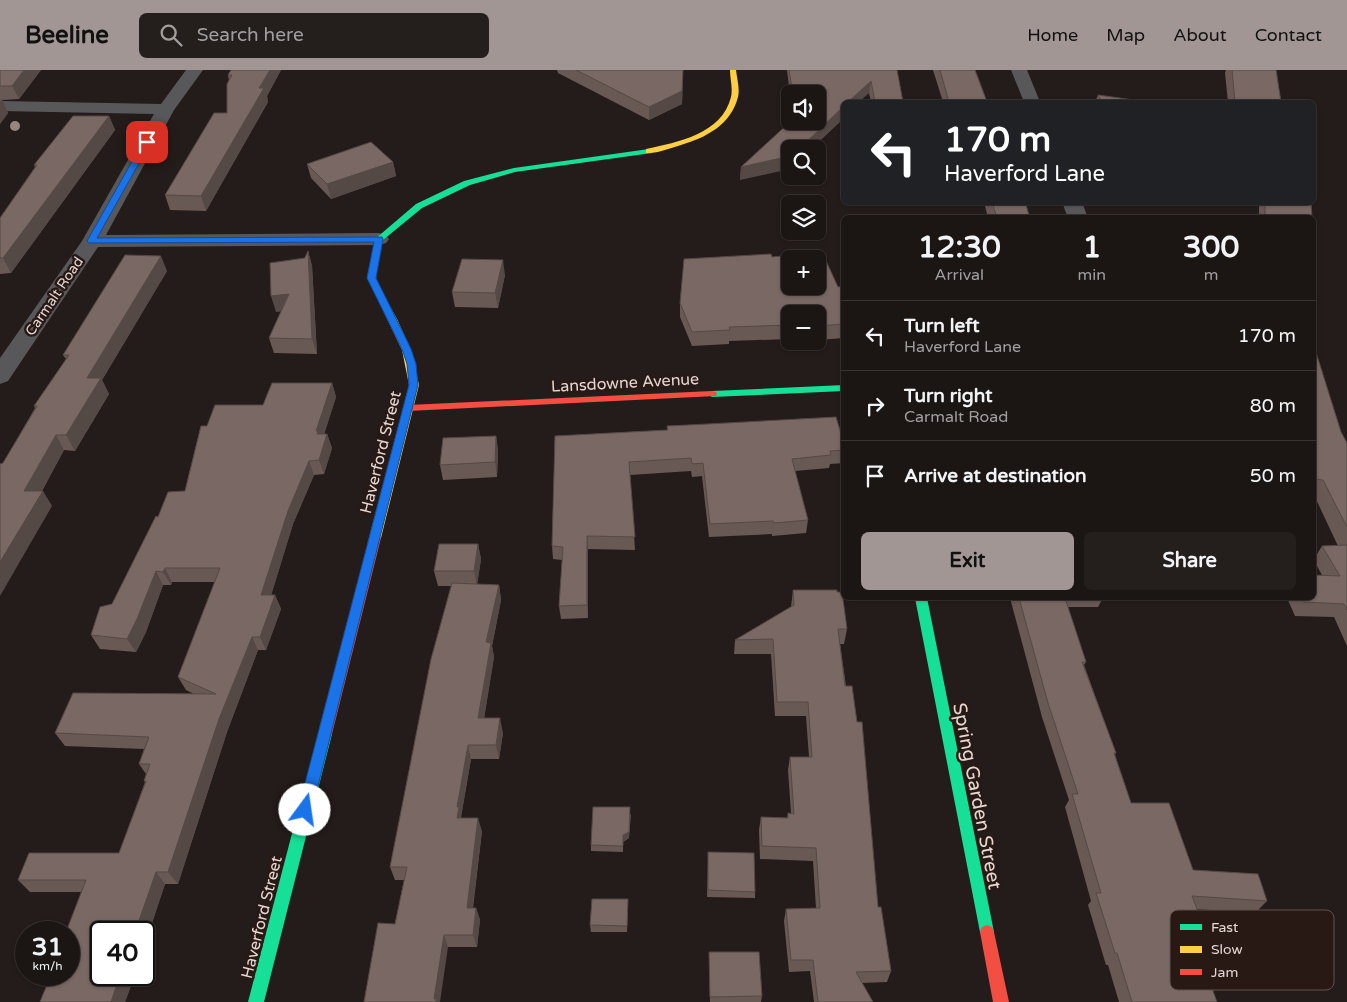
<!DOCTYPE html>
<meta charset="utf-8">
<style>
:root{--surface:#1b1514;--page:#241e1d;--text:#f1f3f6;--muted:#a09fa0;--line:#393434;--accent:#a19694}
body{margin:0;font-family:"Varela Round",sans-serif;background:var(--page);color:var(--text);height:100vh;display:flex;flex-direction:column;font-size:19px;white-space:nowrap}
*{box-sizing:border-box;margin:0}
p{font-size:16px;color:var(--muted)}
.icon{flex:none;width:28px;height:28px;fill:none;stroke:currentColor;stroke-width:2;stroke-linecap:round;stroke-linejoin:round}
.map{position:relative;flex:1;overflow:hidden}
.drawer{position:absolute;left:841px;top:145px;width:475px;height:385px;display:flex;flex-direction:column;background:var(--surface);border-radius:8px;box-shadow:0 1px 4px #0004,0 0 0 1px var(--line)}
.drawer>*{flex:none}
.top-card{position:absolute;left:841px;top:30px;width:475px;height:105px;border-radius:8px;box-shadow:0 1px 4px #0004,0 0 0 1px var(--line);background:#202124;color:#fff;overflow:hidden}
.fabs{position:absolute;left:781px;top:15px;display:grid;gap:10px}
.fabs a{display:grid;place-items:center;width:45px;height:45px;border-radius:8px;background:var(--surface);box-shadow:0 1px 4px #0004,0 0 0 1px var(--line);font-size:25px}
.speed{position:absolute;left:15px;top:851px;display:flex;gap:10px;font-size:25px;font-weight:700;text-align:center}
.speed>*{display:grid;place-content:center;width:65px;height:65px;border-radius:50%;background:var(--surface);box-shadow:0 1px 4px #0004,0 0 0 1px var(--line);line-height:1}
.speed small{font-size:12px;font-weight:400}
.speed .limit{border:2px solid #111;border-radius:8px;background:#fff;color:#111}
.pin{position:absolute;display:grid;place-items:center;width:42px;height:42px;color:#fff;margin:-21px;border-radius:10px;box-shadow:0 2px 8px #0006}
.me{position:absolute;width:55px;margin:-28px;rotate:14deg;stroke-linejoin:round;filter:drop-shadow(0 0 4px #0008)}
.turn{display:flex;align-items:center;gap:18px;height:105px;padding:0 20px;font-size:22px}
.turn .icon{width:65px;height:65px;stroke-width:2.5}
.turn b{display:block;font-size:35px;line-height:42px}
.eta{display:flex;justify-content:space-evenly;align-items:center;height:85px;text-align:center}
.eta b{font-size:30px;font-weight:700;line-height:35px}
.primary-button{display:flex;gap:10px;margin-top:auto;padding:10px 20px}
.primary-button a{flex:1;height:58px;border-radius:8px;background:var(--accent);color:#111;font-size:20px;font-weight:700;line-height:58px;text-align:center}
.primary-button a+a{background:var(--page);color:var(--text)}
ul{padding:0;list-style:none}
li{display:flex;align-items:center;gap:15px;height:70px;padding:0 20px;border-top:1px solid var(--line)}
li div{flex:1}
li b{display:block;font-size:19px}
li em{font-style:normal}
header{display:flex;align-items:center;gap:30px;box-sizing:border-box;height:70px;padding:0 25px;background:var(--accent);color:#111}
header strong{font-size:24px}
nav{display:flex;gap:28px;margin-inline-start:auto;font-size:18px}
.search{width:350px;height:45px;background:var(--page);display:flex;align-items:center;gap:12px;box-sizing:border-box;padding:0 18px;border-radius:8px;color:var(--muted);font-size:19px}
.map>svg:first-child{display:block}
.lines{fill:none;stroke-linecap:round;stroke-linejoin:round}
.street{fill:#58585a;fill-rule:evenodd}
.fast{fill:#16e098;fill-rule:evenodd}
.slow{fill:#ffcf43;fill-rule:evenodd}
.jam{fill:#f24e42;fill-rule:evenodd}
.tree{fill:#958682}
.wall{fill:#685955}
.shaded-wall{fill:#554945}
.building{fill:#796863;stroke:#554945;fill-rule:evenodd}
.route{fill:#1a73e8;stroke:#114b97}
.labels{text-anchor:middle;stroke-width:5;stroke-linejoin:round;paint-order:stroke}
.far-street-label{font-size:14px;fill:#e4d8d5;stroke:#291915}
.street-label{font-size:16px;fill:#e4d8d5;stroke:#291915}
.near-street-label{font-size:19px;fill:#e4d8d5;stroke:#291915}
.key{fill:#291915;stroke:#61524f;stroke-width:1}
.key-label{font-size:14px;fill:#e4d8d5}
</style>
<header>
<strong>Beeline</strong>
<div class="search"><svg class="icon" aria-label="search" viewBox="0 0 24 24"><circle cx="10" cy="10" r="6"/><path d="M15 15l6 6"/></svg>Search here</div>
<nav><a>Home</a><a>Map</a><a>About</a><a>Contact</a></nav>
</header>
<div class="map">
<svg width="1347" height="932" viewBox="0 0 1347 932">
<rect width="100%" height="100%" fill="#241c1a"/>
<g class="lines">
<path class="street" d="M186,0H203L174,40L106,165L379,163L386,165L389,169L386,173L379,175L98,177L8,311L0,314V288L82,171L154,44L0,41V31L161,34Z
M1011,0H1027L1040,32H1024Z
M1062,132H1082L1088,148H1068Z"/>
<path class="fast" d="M649,79H652V83L515,102L470,115L422,138L383,170L375,208L397,249L392,252L387,249L367,208L375,169L416,134L464,111L514,98Z
M844,315V321L712,327L707,324L712,321Z
M915,528H927L994,862L992,867L987,869L982,867L980,862Z
M325,658L330,660L332,664L264,932H248L318,664L320,660Z"/>
<path class="slow" d="M730,0H736C737,9 740,19 738,27C731,55 705,68 681,75C670,78 657,84 646,83V79C678,72 722,64 731,27C733,18 730,9 730,0Z
M392,246L397,249L411,280L419,315L381,468L375,472L369,468L409,315L402,280L387,249Z"/>
<path class="jam" d="M712,321L716,322L717,324L716,326L408,341L403,338L408,335Z
M375,464L381,468L332,664L330,668L325,670L320,668L318,664L369,468Z
M987,855L992,857L994,862L1009,932H993L980,862L982,857Z"/>
</g>
<circle class="tree" cx="15" cy="56" r="5"/>
<path class="wall" d="M0,0H41L19,29L2,30L8,43L0,54Z
M231,0H281L267,26L268,32L206,141L170,140L165,125L227,43L229,11L228,5Z
M557,0H683L682,34L649,50L558,3Z
M787,0H897L903,32H871L869,23L844,32V48L811,79L740,110L741,97L818,51V24H790V25Z
M933,0H975L987,32H943Z
M1226,0H1276L1281,32H1228L1225,3Z
M1098,25L1135,32H1095Z
M109,46L115,60L11,203L0,204V148L35,97L34,95Z
M393,92L396,106L331,129L311,108L307,94Z
M984,132H1025L1030,148H988Z
M1259,132H1311L1312,148H1259Z
M308,181L312,196L317,284L274,283L269,268L281,241L276,242Z
M772,187L838,217L844,216V268L818,270V244H790V269L729,271V274L692,276L680,247V233Z
M167,201L102,310L109,324L75,381L64,380L42,421L52,436L3,393L35,338L34,336L66,289L63,285Z
M505,205L498,238L455,237L452,222Z
M1314,276L1341,362L1347,373V576L1334,547L1295,546L1287,528H1314L1322,505L1314,491V489L1322,476H1338L1314,425Z
M272,313H332L336,327L324,364H327L332,378L324,404L314,405L293,454L271,525H275L281,539L266,580H258L227,662L178,814H165L144,877V862H101V905H135L125,932H40L51,905H69V862H66L82,822H30L18,810L29,783H119L145,712L144,711L146,704L139,694L144,679L65,676L55,663L73,623L194,624L186,620L178,607L215,512H172L171,515H163L146,562L136,582L100,579L91,565L100,537L112,534L156,446L158,447L168,422L185,421L201,356H207L215,335H263Z
M667,356L844,373V393L830,394L829,398L795,401L808,450L806,463L772,466V464L709,467L702,406L692,407L691,401L630,405L635,480L588,479V548L561,549L559,536L562,490L553,489L552,476L555,366L667,360Z
M496,366L498,381L497,407L443,410L440,395Z
M478,474L481,489L477,514L499,515L501,530L492,576L494,587L484,648L503,663L499,689H471L461,747L482,761L473,838H476L480,850L477,877H448L395,854L404,810H395L390,797L451,516H438L434,501Z
M793,520L847,559L844,574H840L878,837L891,901L887,912L862,913L873,932H814L810,901L789,902L784,851L786,839L816,838L813,791L760,789L759,760L761,747L787,748L788,743H791L788,700L790,687H809L806,646H775L771,584H734L735,570L791,537Z
M1010,528H1103L1098,537H1068L1086,592L1084,595L1116,683L1115,685L1131,733L1193,800L1267,831L1255,843L1197,839L1212,879L1202,890L1217,932H1119L1108,895H1106L1088,835L1091,831L1065,737L1069,730L1042,647Z
M631,744L629,768L623,772V782L591,781V775Z
M708,788L755,822V828L707,827Z
M628,829V835L627,862H591L590,855Z
M709,882L762,926L761,932H710Z"/>
<path class="shaded-wall" d="M24,0H41L19,29L12,16Z
M270,0H281L267,26L268,32L206,141L201,126Z
M683,0L682,34L649,50V37Z
M871,11L869,23L859,32H848Z
M2,29L8,43L0,54V31Z
M844,36V48L811,79H799Z
M109,46L115,60L11,203L3,188Z
M790,86V99L740,110L741,97Z
M393,92L396,106L331,129L327,114Z
M308,181L312,196L317,284L312,269Z
M161,186L167,201L102,310L109,324L75,381L66,365L87,308Z
M503,190L505,205L498,238L495,223Z
M289,224L294,239L276,242L271,226Z
M332,313L336,327L322,371L316,361Z
M327,364L332,378L324,404L319,390Z
M56,365L64,380L33,436L24,421Z
M496,366L498,381L497,407L495,392Z
M309,391L314,405L293,454L267,539L261,525L288,441Z
M43,421L52,436L0,526V492Z
M587,466L588,479V548L587,535Z
M478,474L481,489L477,516L474,501Z
M165,498L172,512L171,515L163,502Z
M156,501L163,515L146,562L136,582L127,569Z
M499,515L501,530L492,576L494,587L482,662L478,648L486,572Z
M275,525L281,539L266,580L260,567Z
M252,567L258,580L227,662L178,814L168,802L219,649Z
M500,648L503,663L499,689L496,675Z
M468,675L471,689L461,747L463,751L457,748V737Z
M630,737L629,768L623,772V782V765Z
M478,748L482,761L471,850L467,838Z
M156,802L165,814L144,877V862H135Z
M476,838L480,850L477,877L473,865Z
M444,865L448,877L440,932H435L434,929Z
M120,905H135L125,932H111Z"/>
<path class="building" d="M0,0H24L12,16H0Z
M231,0H270L259,18H264L201,126L165,125L214,43H227V14L232,5H228Z
M576,0H683L682,21L649,37Z
M789,0H897L903,32H875L871,11L848,32H844V36L799,79H790V86L741,97L791,51H818V24H793Z
M940,0H975L987,32H949Z
M1232,0H1276L1281,32H1235Z
M1098,25L1134,30L1135,32H1102Z
M73,46H109L3,188H0V148L37,95H34Z
M371,72L393,92L327,114L307,94Z
M992,132H1025L1030,148H997Z
M1265,132H1311L1312,148H1265Z
M308,181L312,269L269,268L289,224L271,226L270,193L305,188Z
M822,182L838,217L844,216V254L818,256V244H790V255L729,257L730,260L692,262L680,233L684,189L771,184L772,187ZM790,189H818V216H790Z
M125,185L161,186L87,308H101L66,365H56L24,421H43L0,492V394L3,393L37,336H34L69,285H63Z
M462,189L503,190L495,223L452,222Z
M1314,276L1341,362L1347,373V457L1323,410L1314,409Z
M272,313H332L316,361H318L317,364H327L319,390L309,391L288,441L261,525H275L260,567H252L219,649L168,802H156L135,862H101V905H120L111,932H40L51,905H69V862H66L86,810H18L29,783H119L146,711H144L150,694H139L149,667L55,663L73,623L216,624L178,607L220,498H165L163,502L156,501L137,549L127,569L91,565L100,537L112,534L156,446L158,447L168,422L185,421L201,356H207L215,335H263Z
M836,347L844,373V380L830,381L831,385L792,389L808,450L774,453L773,451L710,454L703,393L692,394L691,388L629,392L635,467L587,466V535L559,536L563,477L552,476L555,366L668,360L667,356L708,354Z
M496,366L495,392L440,395L443,368Z
M439,474H478L474,501H434Z
M1347,475V540L1344,534L1304,532L1302,528H1314V505L1340,506L1322,476Z
M452,513L499,515L486,572L491,573L478,648H500L496,675H468L457,737H459L457,748H478L467,838H476L473,865H444L434,929H436V932H364L378,853L395,854L407,797H390L431,589Z
M793,520H837V522H842L847,559H838L845,616H852L857,652H862L878,837H881L891,901L856,902L873,932H818L813,890H791L786,839L820,838L816,778L762,776L761,747L788,748V743L794,744L790,687H812L808,632H777L773,569L735,570L794,535Z
M1019,528H1065L1086,592H1082L1116,683H1114L1131,733H1169L1193,800L1258,804L1267,831L1192,826L1212,879L1198,880L1217,932H1132L1117,883H1115L1096,823H1101L1072,724H1078L1048,633Z
M593,737H630L629,762L623,765V776L591,775Z
M708,782L754,783L755,822L708,820Z
M592,829H628L627,856L590,855Z
M709,882H759L762,926L710,927Z"/>
<path class="route" d="M147,70L151,72L97,168L382,167L383,169L376,208L411,279L416,294L418,315L312,740L310,745L305,747L300,745L298,740L409,315L407,294L402,279L367,208L374,172L89,173L87,171L143,72Z"/>
<g class="labels">
<g class="far-street-label">
<text transform="translate(54 226) rotate(-56)" y="5">Carmalt Road</text>
</g>
<g class="street-label">
<text transform="translate(625 312) rotate(-3)" y="6">Lansdowne Avenue</text>
<text transform="translate(380 382) rotate(-76)" y="6">Haverford Street</text>
<text transform="translate(261 847) rotate(-76)" y="6">Haverford Street</text>
</g>
<g class="near-street-label">
<text transform="translate(978 726) rotate(79)" y="7">Spring Garden Street</text>
</g>
</g>
<rect x="1170" y="840" width="164" height="80" rx="8" class="key"/>
<rect x="1180" y="854" width="22" height="6" fill="#16e098"/>
<rect x="1180" y="876" width="22" height="7" fill="#ffcf43"/>
<rect x="1180" y="899" width="22" height="6" fill="#f24e42"/>
<g class="key-label">
<text x="1211" y="862">Fast</text>
<text x="1211" y="884">Slow</text>
<text x="1211" y="907">Jam</text>
</g>
</svg>
<div class="fabs">
<a><svg class="icon" aria-label="sound" viewBox="0 0 24 24"><path d="M4 9h4l5-4v14l-5-4H4zM17 9q2 3 0 6"/></svg></a>
<a><svg class="icon" aria-label="search" viewBox="0 0 24 24"><circle cx="10" cy="10" r="6"/><path d="M15 15l6 6"/></svg></a>
<a><svg class="icon" aria-label="layers" viewBox="0 0 24 24"><path d="M12 4l9 5-9 5-9-5zM3 14l9 5 9-5"/></svg></a>
<a>+</a>
<a>−</a>
</div>
<div class="speed"><div>31<small>km/h</small></div><div class="limit">40</div></div>
<div class="pin" style="left:147px;top:72px;background:#d93025"><svg class="icon" aria-label="arrive" viewBox="0 0 24 24"><path d="M6 21V4h12l-3 4 3 4H6"/></svg></div>
<svg class="me" style="left:305px;top:740px" viewBox="-20 -20 40 40"><circle r="19" fill="#fff"/><path d="M0-13L10 11 0 6-10 11z" fill="#1a73e8"/></svg>
<div class="top-card">
<div class="turn"><svg class="icon" aria-label="left" viewBox="0 0 24 24"><path d="M17 20v-9H6M10 6l-5 5 5 5"/></svg><div><b>170 m</b>Haverford Lane</div></div>
</div>
<section class="drawer">
<div class="eta">
<div><b>12:30</b><p>Arrival</p></div>
<div><b>1</b><p>min</p></div>
<div><b>300</b><p>m</p></div>
</div>
<ul>
<li><svg class="icon" aria-label="left" viewBox="0 0 24 24"><path d="M17 20v-9H6M10 6l-5 5 5 5"/></svg><div><b>Turn left</b><p>Haverford Lane</p></div><em>170 m</em></li>
<li><svg class="icon" aria-label="right" viewBox="0 0 24 24"><path d="M7 20v-9h11M14 6l5 5-5 5"/></svg><div><b>Turn right</b><p>Carmalt Road</p></div><em>80 m</em></li>
<li><svg class="icon" aria-label="arrive" viewBox="0 0 24 24"><path d="M6 21V4h12l-3 4 3 4H6"/></svg><div><b>Arrive at destination</b></div><em>50 m</em></li>
</ul>
<div class="primary-button"><a>Exit</a><a>Share</a></div>
</section>
</div>
